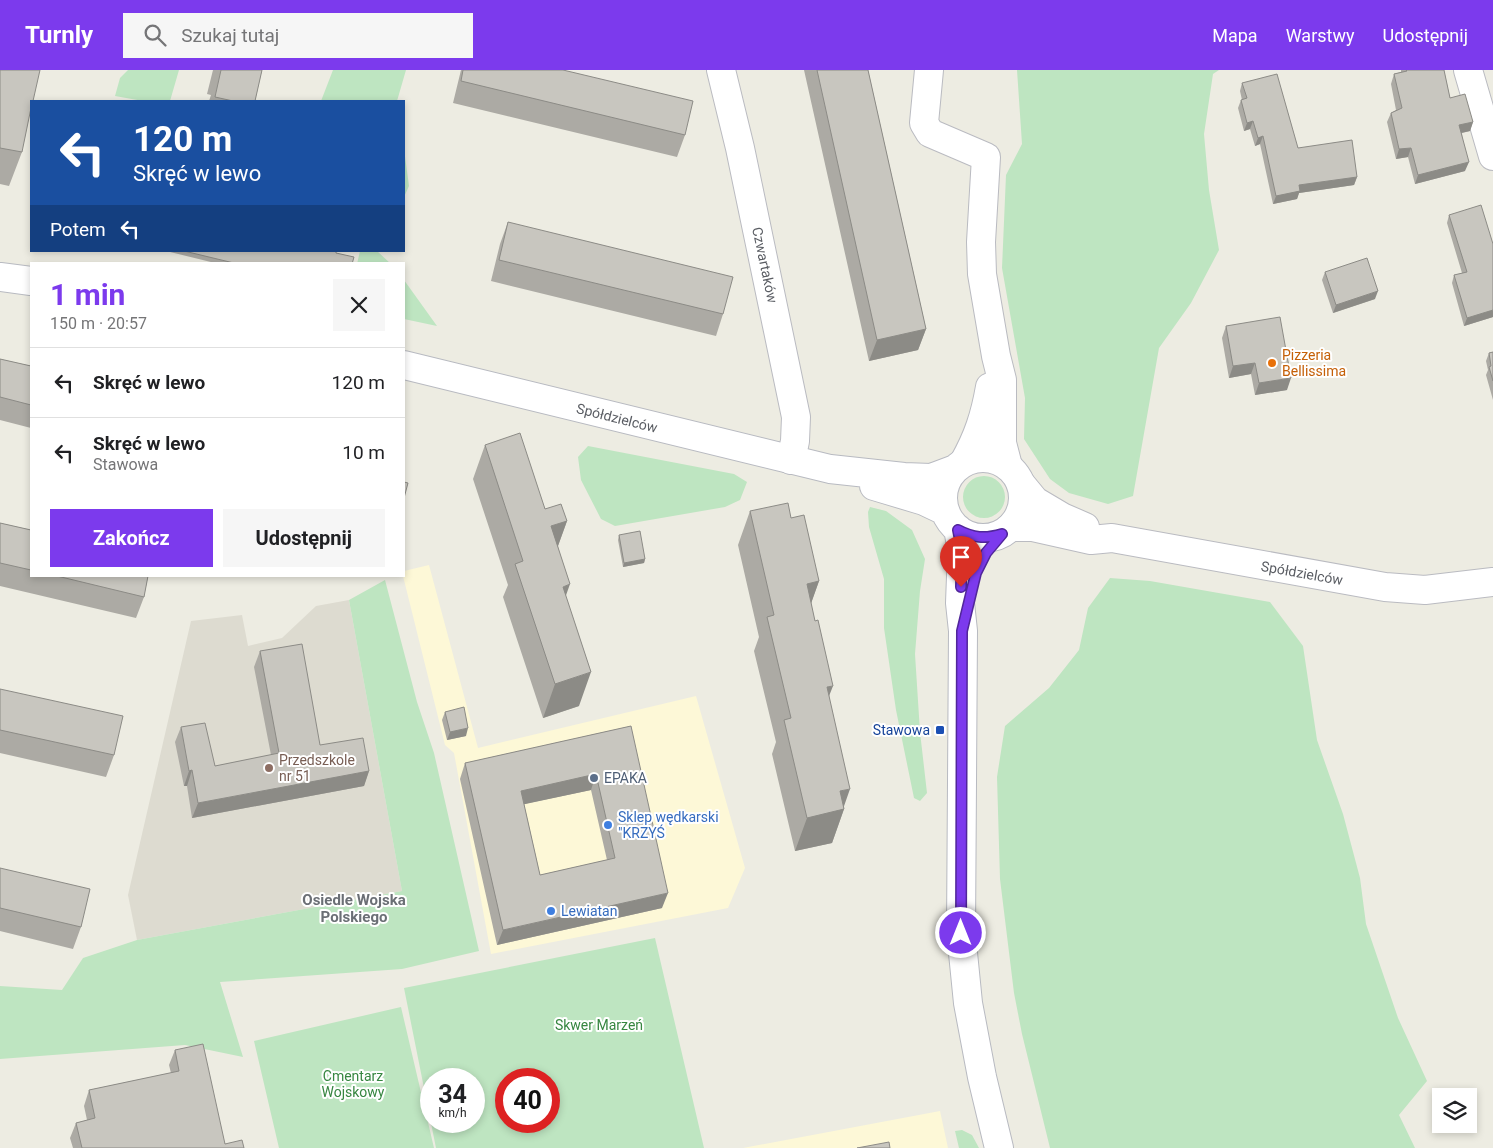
<!DOCTYPE html>
<html lang="pl">
<meta charset="utf-8">
<style>
:root{--surface:#fff;--page:#f6f6f6;--text:#202124;--muted:#757577;--line:#e0e0e0;--accent:#7c3aed}
body{margin:0;font-family:Roboto,sans-serif;background:var(--page);color:var(--text);height:100vh;display:flex;flex-direction:column;font-size:19px;white-space:nowrap}
*{box-sizing:border-box;margin:0}
p{font-size:16px;color:var(--muted)}
.icon{flex:none;width:28px;height:28px;fill:none;stroke:currentColor;stroke-width:2;stroke-linecap:round;stroke-linejoin:round}
.map{position:relative;flex:1;overflow:hidden}
.sheet{position:absolute;left:30px;top:192px;width:375px;height:315px;display:flex;flex-direction:column;background:var(--surface);border-radius:0px;box-shadow:0 2px 8px #0003}
.sheet>*{flex:none}
.guide{position:absolute;left:30px;top:30px;width:375px;height:152px;border-radius:0px;box-shadow:0 2px 8px #0003;background:#1a4fa0;color:#fff;overflow:hidden}
.fabs{position:absolute;left:1432px;top:1018px;display:grid;gap:10px}
.fabs a{display:grid;place-items:center;width:45px;height:45px;border-radius:0px;background:var(--surface);box-shadow:0 2px 8px #0003;font-size:25px}
.speed{position:absolute;left:420px;top:998px;display:flex;gap:10px;font-size:25px;font-weight:700;text-align:center}
.speed>*{display:grid;place-content:center;width:65px;height:65px;border-radius:50%;background:var(--surface);box-shadow:0 2px 8px #0003;line-height:1}
.speed small{font-size:12px;font-weight:400}
.speed .limit{border:8px solid #d22;background:#fff;color:#111}
.pin{position:absolute;display:grid;place-items:center;width:42px;height:42px;color:#fff;margin:-51px -21px;border-radius:50% 50% 50% 0;rotate:-45deg;box-shadow:0 0 5px #0007}
.pin .icon{rotate:45deg}
.me{position:absolute;width:55px;margin:-28px;rotate:0deg;stroke-linejoin:round;filter:drop-shadow(0 0 4px #0008)}
.turn{display:flex;align-items:center;gap:18px;height:105px;padding:0 20px;font-size:22px}
.turn .icon{width:65px;height:65px;stroke-width:2.5}
.turn b{display:block;font-size:35px;line-height:42px}
.then{display:flex;align-items:center;height:48px;padding:0 20px;background:#0003;gap:10px;font-size:19px}
.round{display:grid;place-items:center;flex:none;width:52px;height:52px;border-radius:0px;background:var(--page)}
.summary{display:flex;align-items:center;justify-content:space-between;height:85px;padding:0 20px}
h1{font-size:30px;font-weight:700;line-height:38px;color:var(--accent)}
.action{display:flex;gap:10px;margin-top:auto;padding:10px 20px}
.action a{flex:1;height:58px;border-radius:0px;background:var(--accent);color:#fff;font-size:20px;font-weight:700;line-height:58px;text-align:center}
.action a+a{background:var(--page);color:var(--text)}
ul{padding:0;list-style:none}
li{display:flex;align-items:center;gap:15px;height:70px;padding:0 20px;border-top:1px solid var(--line)}
li div{flex:1}
li b{display:block;font-size:19px}
li em{font-style:normal}
header{display:flex;align-items:center;gap:30px;box-sizing:border-box;height:70px;padding:0 25px;background:var(--accent);color:#fff}
header strong{font-size:24px}
nav{display:flex;gap:28px;margin-inline-start:auto;font-size:18px}
.search{width:350px;height:45px;background:var(--page);display:flex;align-items:center;gap:12px;box-sizing:border-box;padding:0 18px;border-radius:0px;color:var(--muted);font-size:19px}
.map>svg:first-child{display:block}
.commercial{fill:#fdf8d7}
.education{fill:#dddbd0}
.green{fill:#bee5c1;fill-rule:evenodd}
.lines{fill:none;stroke-linecap:round;stroke-linejoin:round}
.street-casing{stroke:#babbc1;stroke-width:30}
.secondary-casing{stroke:#b8bac1;stroke-width:30}
.street{stroke:#fff;stroke-width:28}
.secondary{stroke:#fff;stroke-width:28}
.wall{fill:#acaaa4;fill-rule:evenodd}
.shaded-wall{fill:#8c8b86}
.building{fill:#c8c6bf;stroke:#8c8b86;fill-rule:evenodd}
.route-casing{stroke:#51269a;stroke-width:12}
.route{stroke:#7c3aed;stroke-width:9}
.food-dot{fill:#e8710a;stroke:#fff;stroke-width:2}
.transit-dot{fill:#1a4fb4;stroke:#fff;stroke-width:2}
.education-dot{fill:#8d6e63;stroke:#fff;stroke-width:2}
.service-dot{fill:#5c6f8a;stroke:#fff;stroke-width:2}
.shop-dot{fill:#3f7fe0;stroke:#fff;stroke-width:2}
.labels{text-anchor:middle;stroke-width:4;stroke-linejoin:round;paint-order:stroke}
.street-label{font-size:14px;fill:#5a5d63;stroke:#fff}
.food-label{font-size:14px;fill:#c56008;stroke:#fff;text-anchor:start}
.transit-label{font-size:14px;fill:#164399;stroke:#fff;text-anchor:end}
.education-label{font-size:14px;fill:#785e54;stroke:#fff;text-anchor:start}
.service-label{font-size:14px;fill:#4e5e75;stroke:#fff;text-anchor:start}
.shop-label{font-size:14px;fill:#366cbe;stroke:#fff;text-anchor:start}
.park-label{font-size:14px;fill:#368640;stroke:#fff}
.neighbourhood-label{font-size:15px;font-weight:bold;fill:#6b6f75;stroke:#fff}
</style>
<header>
<strong>Turnly</strong>
<div class="search"><svg class="icon" aria-label="search" viewBox="0 0 24 24"><circle cx="10" cy="10" r="6"/><path d="M15 15l6 6"/></svg>Szukaj tutaj</div>
<nav><a>Mapa</a><a>Warstwy</a><a>Udostępnij</a></nav>
</header>
<div class="map">
<svg width="1493" height="1078" viewBox="0 0 1493 1078">
<rect width="100%" height="100%" fill="#edece2"/>
<path class="commercial" d="M429,495L478,678L696,626L745,798L728,838L491,884L454,683L445,675L403,506L404,501Z
M940,1041L948,1078H743Z"/>
<path class="education" d="M349,530L402,821L137,870L128,825L191,551L242,545L248,576L282,568L316,536Z"/>
<path class="green" d="M128,0H179L170,31H143L115,26L120,8Z
M333,0H406L397,31H321Z
M1017,0H1219L1213,4L1204,64L1209,120L1219,180L1191,233L1159,278L1133,426L1108,434L1069,423L1050,409L1024,369L1025,328L1002,198L1006,105L1022,74Z
M404,79L409,116L404,127Z
M360,181H377L391,194H357Z
M404,210L437,256L404,249Z
M588,376L734,404L747,412L740,430L725,437L615,456L601,449L581,410L578,387Z
M963 427a21 21 0 1 1 42 0a21 21 0 1 1-42 0Z
M870,437L886,441L912,460L925,489L920,521L915,584L920,662L927,723L920,731L914,728L896,640L884,558V509L869,457L868,442Z
M1110,508L1150,511L1270,532L1303,576L1317,670L1343,744L1360,808L1366,854L1398,948L1427,1011L1399,1045L1415,1078H1050L1022,964L1014,923L1000,809L997,707L1005,656L1049,618L1079,580L1088,538Z
M385,510L417,632L434,683L479,881L402,899L220,912L243,987L185,975L0,989V916L62,920L83,888L137,870L402,821L349,530Z
M655,868L704,1078H436L404,918ZM431,1009H474V1051H431ZM506,1009H549V1051H506Z
M401,937L434,1078H279L254,971Z
M962,1060L972,1065L979,1078H959L955,1061Z"/>
<g class="lines">
<defs>
<path id="street" d="M721,0L740,78L796,347L795,371L791,390
M929,0L924,53L930,63L986,87L981,172L982,204L996,286L1002,310V373L1008,396
M1468,0L1493,86
M964,392C978,367 985,346 990,317
M1021,414L1035,431L1062,447L1085,457
M1011,457H1033L1091,470L1112,468L1385,517L1425,520L1493,512"/>
<path id="secondary" d="M0,207L31,211
M404,295L830,399L904,407L931,408L955,399
M943 428a40 40 0 1 1 80 0a40 40 0 1 1-80 0Z
M874,416L924,431L945,441
M958,459L962,480L960,533L963,561L961,863L968,933L982,1007L999,1078"/>
</defs>
<use href="#street" class="street-casing"/>
<use href="#secondary" class="secondary-casing"/>
<use href="#street" class="street"/>
<use href="#secondary" class="secondary"/>
</g>
<path class="wall" d="M0,0L22,82L9,116L0,114Z
M213,0H262L255,31H209L211,25L207,24Z
M461,0H563L685,65L677,87L453,33Z
M804,0H868L926,259L918,280L869,291Z
M1401,0H1444L1450,28L1473,52L1470,61L1462,63L1465,101L1415,114L1408,87L1396,89L1387,52L1391,43L1396,40L1391,14L1394,4L1401,2Z
M1242,13L1298,78L1357,107L1354,115L1299,123L1297,129L1273,134L1260,74L1255,76L1250,59L1244,61L1238,38L1241,30H1242L1240,21Z
M1449,145L1493,247L1464,256L1452,213L1454,205L1462,203L1447,153Z
M508,152L723,244L716,266L491,211L500,174Z
M166,181H336V183L352,194H219Z
M1325,202L1375,229L1333,243L1322,210Z
M1226,256L1287,320L1255,325L1251,304L1229,308L1222,268Z
M1493,282V330L1486,305L1488,300L1486,291L1489,283Z
M0,289L31,296V358L0,350Z
M485,375L545,439L567,451L558,476L579,636L543,648L503,527L508,515L473,409Z
M750,441L791,448L819,511L811,533L829,625L844,739L832,773L795,781L772,684L776,672L754,581L759,567L738,475Z
M0,453L31,460V506H148L144,527L136,548L0,516Z
M619,465L645,489L644,493L623,497L618,470Z
M260,581L320,675L369,701L364,716L192,748L187,716H184L175,672L181,657L215,696L271,685L254,597Z
M0,619L114,685L106,707L0,683Z
M445,642L466,666L447,670L442,650Z
M631,656L662,838L497,875L460,709L465,693ZM591,720L607,790L540,805L524,734Z
M0,798L81,857L73,879L0,861Z
M175,980L225,1074L244,1078H73L70,1068L76,1053L87,1050L84,1036L89,1020L171,1003L169,995Z"/>
<path class="shaded-wall" d="M1253,51L1250,59L1244,61L1247,53Z
M1473,52L1470,61L1456,64L1459,55Z
M1263,66L1260,74L1255,76L1258,68Z
M1411,78L1408,87L1396,89L1399,79Z
M1469,92L1465,101L1415,114L1418,105Z
M1357,107L1354,115L1299,123L1297,129L1273,134L1276,126L1299,115Z
M1378,221L1375,229L1333,243L1336,235Z
M1493,240V247L1464,256L1467,248Z
M926,259L918,280L869,291L877,270Z
M1255,293L1251,304L1229,308L1233,296Z
M1291,308L1287,320L1255,325L1259,313Z
M567,451L555,484L551,456Z
M645,489L644,493L623,497L624,493Z
M819,511L807,545V514Z
M570,514L558,548L563,517Z
M591,602L579,636L543,648L555,614Z
M833,616L820,649L827,617Z
M468,658L466,666L447,670L450,662Z
M192,700L187,716H184L189,701Z
M369,701L364,716L192,748L198,733Z
M596,704L591,720L516,736L521,721Z
M850,719L843,739H844L832,773L795,781L807,748L840,721Z
M668,823L662,838L497,875L503,860Z"/>
<path class="building" d="M0,0H40L33,31H31V38L22,82L0,78Z
M221,0H262L255,31H233L215,27Z
M463,0H563L693,31L685,65L461,11Z
M817,0H868L926,259L877,270Z
M1406,0H1444L1450,28L1465,24L1473,52L1459,55L1469,92L1418,105L1411,78L1399,79L1391,43L1402,38L1394,4L1407,1Z
M1277,4L1298,78L1352,70L1357,107L1299,115L1300,121L1276,126L1263,66L1258,68L1253,51L1247,53L1241,30L1247,28L1242,13Z
M1481,135L1493,174V240L1467,248L1454,205L1467,202L1449,145Z
M508,152L733,207L723,244L499,190Z
M184,181H336V183L354,187L352,194H238Z
M1367,188L1378,221L1336,235L1325,202Z
M1280,247L1291,308L1259,313L1255,293L1233,296L1226,256Z
M1493,282V311L1489,297L1491,296L1489,283Z
M0,289L31,296V335L0,327Z
M520,363L545,439L561,434L567,451L551,456L570,514L563,517L591,602L555,614L515,494L523,491L485,375Z
M404,412L408,413L404,428Z
M788,433L791,448L804,445L819,511L807,514L815,551L818,550L833,616L827,617L850,719L840,721L844,739L807,748L784,650L791,648L767,547L774,545L750,441Z
M0,453L31,460V500L0,493Z
M640,461L645,489L624,493L619,465Z
M57,506H148L144,527Z
M302,574L320,675L363,668L369,701L198,733L192,700L189,701L181,657L205,653L215,696L279,683L260,581Z
M0,619L123,646L114,685L0,660Z
M464,637L468,658L450,662L445,642Z
M631,656L668,823L503,860L465,693ZM596,704L615,788L540,805L521,721Z
M0,798L90,819L81,857L0,838Z
M203,974L225,1074L242,1070L244,1078H82L76,1053L95,1048L89,1020L179,1001L175,980Z
M889,1072L890,1078H857Z"/>
<g class="lines">
<defs>
<path id="route" d="M961,517L962,480L958,460C973,468 985,469 1002,464L986,483L976,503L962,561L961,863"/>
</defs>
<use href="#route" class="route-casing"/>
<use href="#route" class="route"/>
</g>
<circle class="food-dot" cx="1272" cy="293" r="5"/>
<rect class="transit-dot" x="935" y="655" width="10" height="10" rx="2.5"/>
<circle class="education-dot" cx="269" cy="698" r="5"/>
<circle class="service-dot" cx="594" cy="708" r="5"/>
<g class="shop-dot">
<circle cx="608" cy="755" r="5"/>
<circle cx="551" cy="841" r="5"/>
</g>
<g class="labels">
<g class="street-label">
<text transform="translate(765 195) rotate(78)" y="5">Czwartaków</text>
<text transform="translate(617 348) rotate(14)" y="5">Spółdzielców</text>
<text transform="translate(1302 503) rotate(10)" y="5">Spółdzielców</text>
</g>
<g class="food-label">
<text x="1282" y="290">Pizzeria<tspan x="1282" dy="16">Bellissima</tspan></text>
</g>
<g class="transit-label">
<text x="930" y="665">Stawowa</text>
</g>
<g class="education-label">
<text x="279" y="695">Przedszkole<tspan x="279" dy="16">nr 51</tspan></text>
</g>
<g class="service-label">
<text x="604" y="713">EPAKA</text>
</g>
<g class="shop-label">
<text x="618" y="752">Sklep wędkarski<tspan x="618" dy="16">"KRZYŚ</tspan></text>
<text x="561" y="846">Lewiatan</text>
</g>
<g class="park-label">
<text x="599" y="960">Skwer Marzeń</text>
<text x="353" y="1011">Cmentarz<tspan x="353" dy="16">Wojskowy</tspan></text>
</g>
<g class="neighbourhood-label">
<text x="354" y="835">Osiedle Wojska<tspan x="354" dy="17">Polskiego</tspan></text>
</g>
</g>
</svg>
<div class="fabs">
<a><svg class="icon" aria-label="layers" viewBox="0 0 24 24"><path d="M12 4l9 5-9 5-9-5zM3 14l9 5 9-5"/></svg></a>
</div>
<div class="speed"><div>34<small>km/h</small></div><div class="limit">40</div></div>
<div class="pin" style="left:961px;top:517px;background:#d93025"><svg class="icon" aria-label="arrive" viewBox="0 0 24 24"><path d="M6 21V4h12l-3 4 3 4H6"/></svg></div>
<svg class="me" style="left:961px;top:863px" viewBox="-20 -20 40 40"><circle r="17" fill="#7c3aed" stroke="#fff" stroke-width="3"/><path d="M0-11L8 9 0 5-8 9z" fill="#fff"/></svg>
<div class="guide">
<div class="turn"><svg class="icon" aria-label="left" viewBox="0 0 24 24"><path d="M17 20v-9H6M10 6l-5 5 5 5"/></svg><div><b>120 m</b>Skręć w lewo</div></div>
<div class="then">Potem<svg class="icon" aria-label="left" viewBox="0 0 24 24"><path d="M17 20v-9H6M10 6l-5 5 5 5"/></svg></div>
</div>
<section class="sheet">
<div class="summary"><div><h1>1 min</h1><p>150 m · 20:57</p></div><a class="round"><svg class="icon" aria-label="close" viewBox="0 0 24 24"><path d="M6 6l12 12M18 6L6 18"/></svg></a></div>
<ul>
<li><svg class="icon" aria-label="left" viewBox="0 0 24 24"><path d="M17 20v-9H6M10 6l-5 5 5 5"/></svg><div><b>Skręć w lewo</b></div><em>120 m</em></li>
<li><svg class="icon" aria-label="left" viewBox="0 0 24 24"><path d="M17 20v-9H6M10 6l-5 5 5 5"/></svg><div><b>Skręć w lewo</b><p>Stawowa</p></div><em>10 m</em></li>
</ul>
<div class="action"><a>Zakończ</a><a>Udostępnij</a></div>
</section>
</div>
